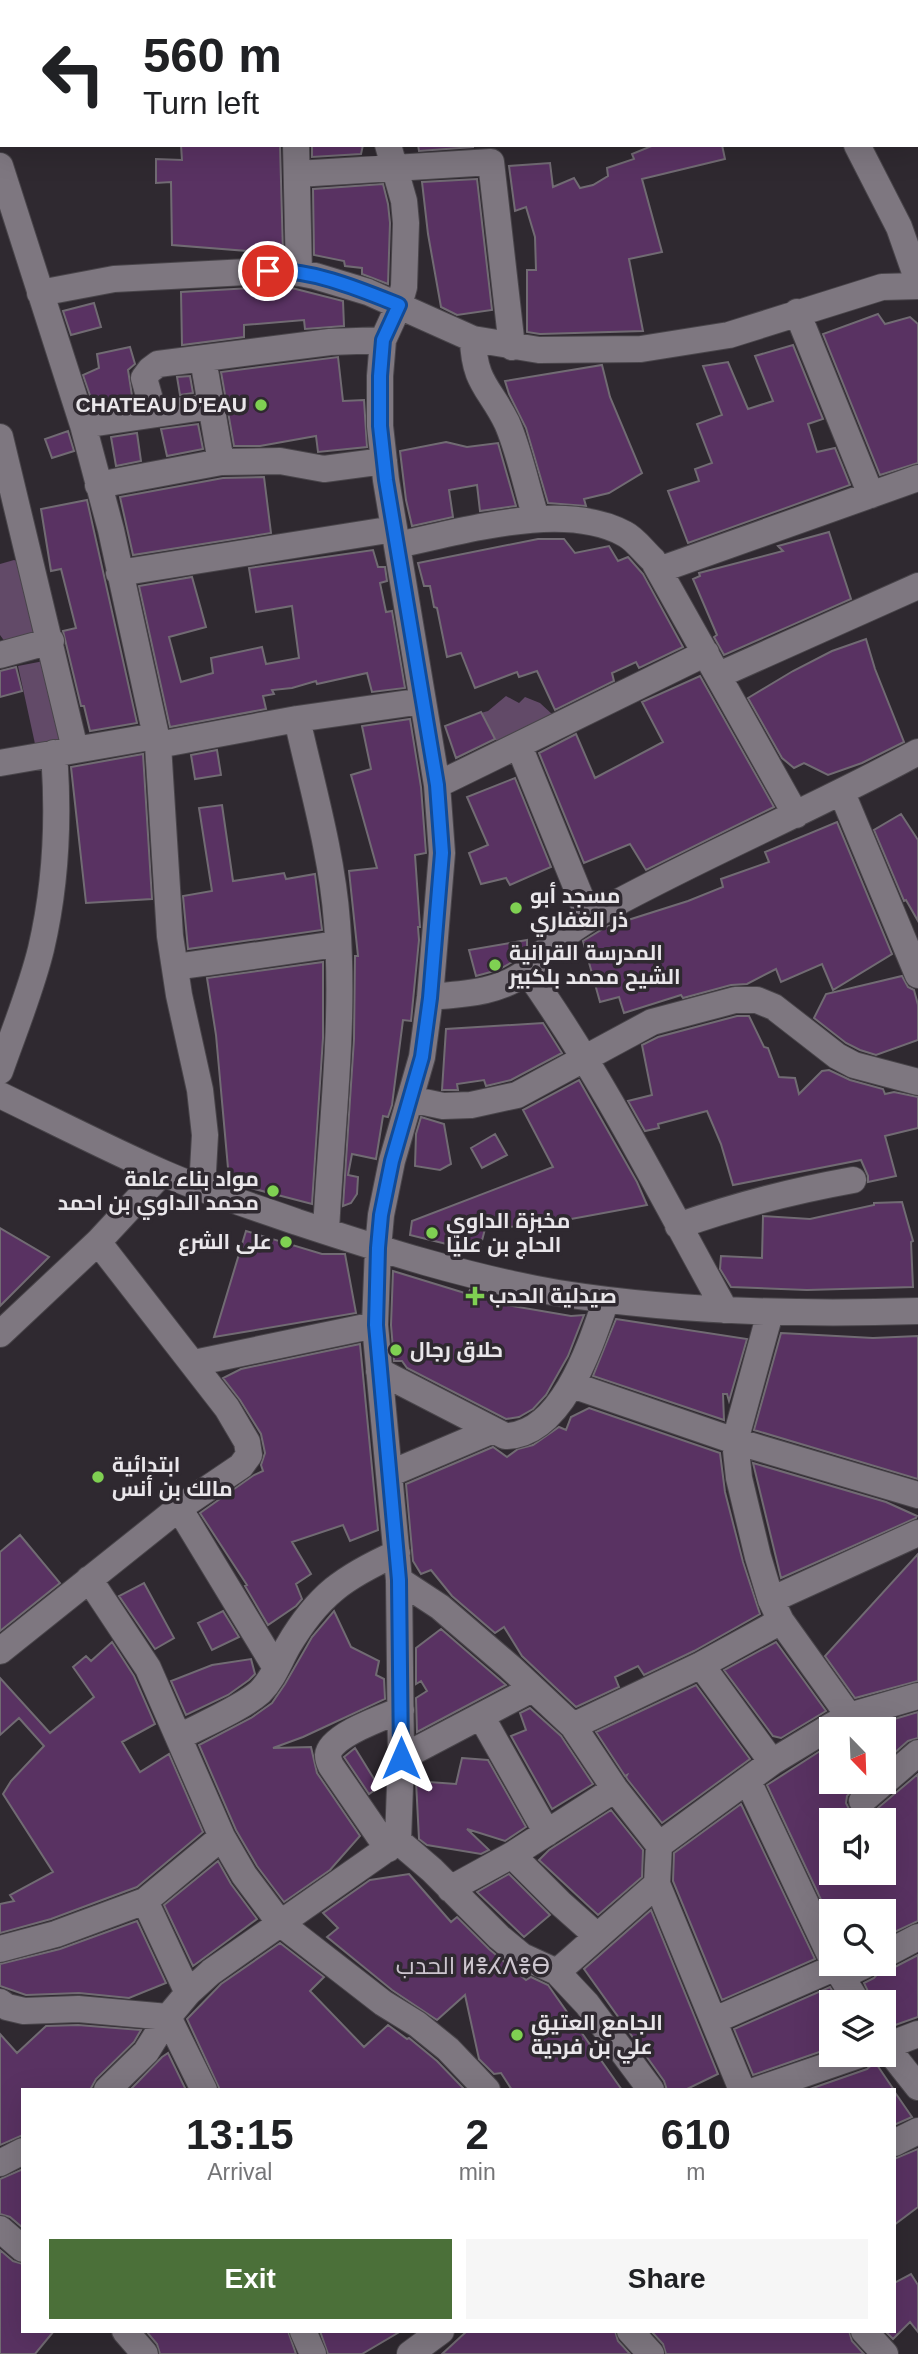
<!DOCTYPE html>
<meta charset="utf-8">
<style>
:root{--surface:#fff;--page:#f6f6f6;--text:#202124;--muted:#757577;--accent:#4b7039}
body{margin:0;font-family:Helvetica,Cairo,"Noto Sans Tifinagh",sans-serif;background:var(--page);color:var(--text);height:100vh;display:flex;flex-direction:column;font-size:26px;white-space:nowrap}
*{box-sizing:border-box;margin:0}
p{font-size:23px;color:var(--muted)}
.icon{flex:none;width:38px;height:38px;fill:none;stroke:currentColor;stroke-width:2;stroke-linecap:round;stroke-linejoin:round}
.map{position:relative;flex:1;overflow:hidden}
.drawer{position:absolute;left:21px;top:2088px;width:875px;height:245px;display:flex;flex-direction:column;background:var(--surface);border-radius:0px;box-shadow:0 7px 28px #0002}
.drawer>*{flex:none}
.top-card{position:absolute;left:0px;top:0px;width:919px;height:147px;box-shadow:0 7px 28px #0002;background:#fff;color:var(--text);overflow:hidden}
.needle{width:46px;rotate:157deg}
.tools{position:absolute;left:819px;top:1717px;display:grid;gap:14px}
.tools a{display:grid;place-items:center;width:77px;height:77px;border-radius:0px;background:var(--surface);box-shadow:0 7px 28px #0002;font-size:35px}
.pin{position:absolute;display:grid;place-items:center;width:60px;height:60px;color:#fff;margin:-30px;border:4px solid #fff;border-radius:50%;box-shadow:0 2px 7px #0007}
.me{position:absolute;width:77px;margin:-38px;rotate:0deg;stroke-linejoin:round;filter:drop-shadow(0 0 5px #0008)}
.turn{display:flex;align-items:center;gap:24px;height:147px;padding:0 28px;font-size:32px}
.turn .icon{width:91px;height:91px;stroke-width:2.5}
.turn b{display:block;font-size:49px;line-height:60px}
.eta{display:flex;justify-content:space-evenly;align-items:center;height:119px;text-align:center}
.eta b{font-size:42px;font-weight:700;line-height:49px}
.action{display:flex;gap:14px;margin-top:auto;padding:14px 28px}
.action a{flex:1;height:80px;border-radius:0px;background:var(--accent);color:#fff;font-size:28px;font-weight:700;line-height:80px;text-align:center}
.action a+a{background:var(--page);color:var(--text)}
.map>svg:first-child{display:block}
.green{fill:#624a68}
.building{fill:#593262;stroke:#716b73;stroke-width:2;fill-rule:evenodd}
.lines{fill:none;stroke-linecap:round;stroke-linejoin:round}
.minor-casing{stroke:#49454a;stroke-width:28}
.minor{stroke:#7e7780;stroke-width:26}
.route-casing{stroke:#114b97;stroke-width:18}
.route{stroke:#1a73e8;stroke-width:12}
.poi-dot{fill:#7fd052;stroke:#2f2930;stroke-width:2.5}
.labels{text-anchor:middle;stroke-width:7;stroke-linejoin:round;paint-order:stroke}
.poi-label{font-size:21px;font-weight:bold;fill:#e9e6ea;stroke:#2f2930;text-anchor:start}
.quarter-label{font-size:24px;fill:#cdc6cf;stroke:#2f2930}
</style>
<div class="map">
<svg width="918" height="2354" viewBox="0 0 918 2354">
<rect width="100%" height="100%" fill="#2f2930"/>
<path class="green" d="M14,560L26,564L41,640L11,650L0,635V564Z
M49,660L67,746L37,753L18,666Z
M506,696L519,703L525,697L540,703L553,715L501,749L481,713L488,711Z"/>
<path class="building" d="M181,145H280L283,253L248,256L247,251L172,245L171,182L156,183V159L182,160Z
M312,145H363L361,154L312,157Z
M418,145H473V147L419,151Z
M654,145H722L725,159L642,179L662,252L629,259L643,331L540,334L527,332V270H536L535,237L526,207L515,211L509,166L550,163L553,187L574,178L580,188L593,185L608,176L607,168L634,159L632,154Z
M477,179L492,310L457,315L441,307L428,234L422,182Z
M383,184L388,204L390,223L388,284L362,274V268L345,266L344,261L314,255L313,189Z
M284,286L343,301L344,326L305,329L304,320L244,325V337L182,345L181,292Z
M94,303L101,327L71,335L63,311Z
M878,314L885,324L910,317L918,324V463L880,475L823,334Z
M793,345L823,419L808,424L817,452L835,448L850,485L688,543L668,491L699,481L695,469L712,463L697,424L722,415L703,366L728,362L748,409L773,401L755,356Z
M130,347L135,364L128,370L133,402L94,407L83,375L99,368L97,354Z
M338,357L343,401L364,400L367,447L318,452L316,436L260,446H234L221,372Z
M602,365L610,397L642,473L609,493L584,499L586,506L548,503L526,428L509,394L505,381Z
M190,376L193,393L180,395L177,377Z
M198,424L203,449L167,456L161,429Z
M68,431L74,451L52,458L45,439Z
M137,433L141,461L116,466L111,437Z
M446,442L467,447L498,443L516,506L480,511L477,485L449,490L453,517L412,526L406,500L400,451Z
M264,477L271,533L133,555L120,497L223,478Z
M87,500L137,723L90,731L84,706H81L63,631L76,628L61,569L51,571L41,509Z
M829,532L851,599L724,655L714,637L717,635L693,579L700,576L699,573L783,551L778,546Z
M538,539H564L575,553L609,546L618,561L628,557L643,574L683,647L639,668L636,662L612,673L614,681L555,710L537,671L519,677L517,672L475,688L461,653L447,657L437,608L434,607L430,586H424L418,563Z
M373,550L378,567H385L387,581L380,583L386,612L392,611L405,688L372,692L367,673L317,684L316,681L292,688L272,690L274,694L263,696L266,709L170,727L139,586L192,577L206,627L169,637L181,682L213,673L211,658L262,647L266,664L299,658L292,606L256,612L249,568Z
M866,639L875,669L904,742L862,763L828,775L804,763L794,768L782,758L748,698L793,671L832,651Z
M16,667L22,691L0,697V671Z
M700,676L774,807L646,870L630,844L584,863L539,753L576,734L595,778L663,742L642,702Z
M481,712L495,739L456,758L445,726Z
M410,719L421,787L426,853L415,855L420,927H418L419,940L411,1021L403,1020L392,1105L388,1117L383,1116L376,1159L352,1154L348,1175L358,1177L357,1194L351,1203L343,1206L354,1039L355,956H358L349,871L377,868L351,775L371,769L362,726Z
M217,750L221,775L195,779L191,755Z
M143,754L152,899L86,903L71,767Z
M515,778L551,867L510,885L506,878L481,884L469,853L488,845L467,797Z
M222,805L233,881L284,873L286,879L315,874L322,930L188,949L183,896L212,891L199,808Z
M901,814L918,840V921L906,900L904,901L874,830Z
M837,822L892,954L833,990L822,964L781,982L776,969L747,984L731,985L683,998L681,995L624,1013L619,997L600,1002L583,941L606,927L688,901L723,887L721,879L769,862L765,852Z
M527,940V946L516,960L498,970L476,976L469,950Z
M323,962V1038L312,1204L239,1185L229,1179L216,1035L207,978Z
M902,976L908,987L914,990L918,1005V1040L876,1055L860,1050L846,1043L814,1018L826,994Z
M737,1016H749L764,1047L768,1048L779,1077L795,1078L799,1094L822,1071L829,1070L850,1080L883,1089L885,1094L894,1092L918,1097V1128L885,1136L896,1176L868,1182V1176L861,1160L733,1185L721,1144L707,1111L658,1124L659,1128L645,1131L628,1101L652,1095L642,1045L658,1037Z
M543,1023L562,1053L511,1080L486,1086L484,1080L457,1084L458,1090H442L446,1029Z
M579,1080L637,1182L647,1205L544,1224L485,1229L479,1252L410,1235L412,1221L553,1167L523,1110Z
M421,1117L444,1124L451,1164L440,1170L415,1166L416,1134Z
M495,1134L507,1155L482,1168L471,1148Z
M902,1202L913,1241L911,1242L913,1287L807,1290L731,1287L720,1269L721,1256L762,1258L763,1216L810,1219L874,1205V1203Z
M0,1228L49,1257L0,1306Z
M246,1231L322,1254H345L356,1313L214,1337Z
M393,1271L468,1294L470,1290L507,1301L506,1305L571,1316L584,1315L568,1356L546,1395L533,1409L519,1417L506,1419L407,1368L402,1361H394L391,1325Z
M616,1319L747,1339L729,1401L727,1394H723L724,1420L593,1376Z
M781,1333L873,1338L918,1336V1479L754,1430Z
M360,1344L378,1530L350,1541L343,1525L292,1542L311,1574L296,1584L302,1599L296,1606L268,1625L245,1586L247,1585L200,1513L254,1475L263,1471L261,1465L265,1453L261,1434L240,1400L223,1378L241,1369Z
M589,1408L720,1453L725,1492L743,1562L760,1614L694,1651L644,1675L638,1666L615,1677L619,1687L576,1707L522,1656L504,1627L495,1633L452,1596L431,1570L421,1574L413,1561L406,1484L493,1447L507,1457L518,1449L533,1445L559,1427L566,1430L571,1417Z
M753,1463L886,1502L917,1516L916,1518L781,1578Z
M20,1535L60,1583L0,1631V1552Z
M918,1554V1681L855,1698L825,1656Z
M144,1583L174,1638L155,1649L119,1596Z
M223,1611L239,1637L212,1650L198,1623Z
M334,1611L351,1647L379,1661L376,1675L384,1679L385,1699L303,1737L273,1748L311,1747L317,1773L360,1836L330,1870L284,1902L257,1866L236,1830L199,1745L251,1718L272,1703L285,1684L312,1637Z
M441,1629L506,1685L417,1732L416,1698L427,1691L421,1681L416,1684V1648Z
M112,1642L134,1676L155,1724L122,1742L140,1772L169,1754L203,1832L137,1887L51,1919L0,1933V1904L14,1901L10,1895L53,1872L3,1794L11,1781L44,1746L19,1718L0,1735V1678L50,1733L94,1697L73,1667L86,1656L91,1661Z
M776,1642L826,1711L781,1738L773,1736L724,1670Z
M251,1659L255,1674L249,1680L228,1695L186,1715L171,1681L212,1665Z
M696,1685L750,1759L662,1823L628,1780L626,1777L627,1775L625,1776L596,1732Z
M530,1708L561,1736L593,1784L552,1809L511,1736L526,1730L520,1713Z
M918,1712V1738L908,1741L884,1762V1729H861Z
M831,1744V1782H861L847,1796L846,1803L850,1811L857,1816H866L872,1813L918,1774V1921L884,1937V1911H831V1921L767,1785ZM831,1820H884V1872H831Z
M355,1748L379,1787L369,1794L344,1757Z
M462,1758L488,1760L526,1827L505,1841L467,1829L489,1850L481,1854L427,1845L419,1839L416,1781L456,1784Z
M741,1804L815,1959L722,2000L673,1881L674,1853Z
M611,1810L643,1850L642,1877L598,1915L539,1860L549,1850Z
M218,1861L231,1884L257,1919L193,1966L164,1905Z
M409,1874L451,1922L457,1917L489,1949L526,1980L531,1977L548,1985L622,2090H512L501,2073L494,2074L479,2059L465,1995L437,2020L392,1990L327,1937L338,1928L323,1913L370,1880Z
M509,1874L550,1915L524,1937L477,1892Z
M651,1910L718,2074L685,2090H667L664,2081L584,1969Z
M137,1921L166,1983L129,1998L79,1993L26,1995L0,1986V1964L60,1949Z
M280,1943L324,1977L310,1991L364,2047L388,2025L407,2039L409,2038L437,2061L465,2090H220L187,2019L221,1984Z
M918,1955V2017L884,2029V2002H873L864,1983L874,1978L881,1970L891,1969Z
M830,1987L839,2002H831V2048L753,2075L734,2029Z
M78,2025L141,2030L134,2042L96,2079L90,2090H23V2135L0,2145V2034L17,2053L46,2026Z
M168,2053L186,2090H130L162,2057Z
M875,2062L894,2090H807L867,2069Z
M894,2091L912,2117L894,2125Z
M918,2149V2207L894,2225V2159Z
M23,2169V2228L10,2217L0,2214V2179Z
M0,2250L13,2261L23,2264V2331H54L35,2354H0Z
M911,2274L918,2285V2332L910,2322L893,2339L885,2331H894V2283Z
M146,2331H288L296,2354H160L157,2344Z
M320,2331H401L362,2354H328Z
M467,2331H615L618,2341L630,2354H442Z
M651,2331H849L852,2341L864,2354H666L663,2344Z"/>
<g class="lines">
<defs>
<path id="minor" d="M490,0V2
M774,0L775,2
M145,2V0
M386,2V0
M917,57H918
M0,82L2,80
M296,145L299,273
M857,145L899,227L918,281
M0,166L83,425L111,530L158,745L170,936L179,995L200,1090L205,1135L202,1189
M297,174L491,162L512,347
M40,293L114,279L285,270L315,276L368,292L473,339L539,350L641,349L729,335L882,287L918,286
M797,312L871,495
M473,339C474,383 490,388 507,423C519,450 527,489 536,518
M203,359L221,462
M154,414L144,378L150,370L158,364L330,342L383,340
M83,425L211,406
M0,437L75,749
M98,485L221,462L280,461L324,469L384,461
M397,545C462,532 563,500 625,534C635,539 644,552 653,560L796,815
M659,570L918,478
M119,573L394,529
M0,655L51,641
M719,675L918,586
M297,719C312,786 332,854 337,922C345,1025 331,1129 326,1231
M158,745L297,719L423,701
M519,746L589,918
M0,763L156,736
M437,785L706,653
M842,793L918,975
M175,967L337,944
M527,971C603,1078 662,1196 725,1310
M430,997C463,994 499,993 526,972C533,966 537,958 544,952C564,934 585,920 609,907C710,852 817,807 918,752
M0,1071C14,1031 31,990 41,949C56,885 59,818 54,753
M0,1095C54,1121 108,1149 163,1173C206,1192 252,1206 297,1222C382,1250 470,1278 558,1293C678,1312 797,1315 918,1311
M410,1099L443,1106L471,1105L517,1095L652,1022L735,1000H757L774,1007L837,1056L854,1065L918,1082
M678,1226C737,1205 792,1191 853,1180
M770,1313L735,1441L739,1478L758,1557L771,1600L781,1621L849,1716
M0,1334L98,1242L162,1173
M194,1363L375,1325
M379,1371L505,1436C562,1436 591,1344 606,1300
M572,1385L735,1441L918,1495
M389,1474L493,1430
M179,1508L276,1668
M89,1579L148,1668L222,1837L244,1875L280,1923L383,2003L417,2024L448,2049L487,2090
M399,1580L440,1607L510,1667L573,1726L615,1789L659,1845L657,1884L557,1972
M771,1600L918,1533
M0,1651L179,1508L241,1466L249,1455L247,1442L227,1408L98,1242
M701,1665L772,1762
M481,1716L547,1833
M573,1726L701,1665L781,1621
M179,1737C202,1725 242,1708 260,1692C273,1679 279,1662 288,1646C318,1595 344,1577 397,1553
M401,1758L532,1689
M748,1781L831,1957
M862,1801L918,1753
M398,1841L432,1870L499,1937L522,1956L557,1972L587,2004L651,2090
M659,1845L772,1762L828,1728L849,1716L918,1696
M388,1849L331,1766C330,1764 328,1758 328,1755C329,1736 384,1717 401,1710
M512,1855L560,1903L597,1936
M657,1884L742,2090
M450,1889L512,1855L615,1789
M145,1901L188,1993
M0,1949L56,1934L145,1901L222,1837
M884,1955L918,1937
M834,1964L857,2002
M842,1976L867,1964
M0,2002L7,2007L24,2011L78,2009L168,2017L204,2090
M715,2020L836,1967
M884,2044L918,2087
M884,2047L918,2034
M107,2090L146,2052L168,2017L188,1993L211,1972L398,1841L401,1758L399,1580L375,1325L378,1248L381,1215L392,1161L422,1057L430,997L442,853L437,785L386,480L380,426V376L383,340L399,305L404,287L406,223L404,201L388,145
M757,2090L862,2054
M894,2143L918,2131
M0,2163L23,2151
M0,2229L23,2249
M125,2331L145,2354
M303,2331L313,2354
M630,2331L651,2354
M864,2331L885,2354
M410,2354L441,2331"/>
</defs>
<use href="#minor" class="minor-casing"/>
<use href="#minor" class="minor"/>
</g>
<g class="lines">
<defs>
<path id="route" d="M268,271C312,269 359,289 399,305L383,340L380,376V426L386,480L437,785L442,853L430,998L422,1057L392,1161L381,1215L378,1248L376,1325L399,1580L401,1758"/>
</defs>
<use href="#route" class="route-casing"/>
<use href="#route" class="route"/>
</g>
<g class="poi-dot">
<circle cx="261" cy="405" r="7"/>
<circle cx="516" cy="908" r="7"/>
<circle cx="495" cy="965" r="7"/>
<circle cx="273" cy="1191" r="7"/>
<circle cx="432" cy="1233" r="7"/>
<circle cx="286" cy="1242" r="7"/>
<path d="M471.5 1285.5h7v7h7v7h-7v7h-7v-7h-7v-7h7z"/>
<circle cx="396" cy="1350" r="7"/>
<circle cx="98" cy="1477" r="7"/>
<circle cx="517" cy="2035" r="7"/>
</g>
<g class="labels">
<g class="poi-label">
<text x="247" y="412" text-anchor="end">CHATEAU D'EAU</text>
<text x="530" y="903">مسجد أبو<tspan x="530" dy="24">ذر الغفاري</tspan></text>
<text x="509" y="960">المدرسة القرانية<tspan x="509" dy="24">الشيح محمد بلكبير</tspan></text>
<text x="259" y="1186" text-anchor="end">مواد بناء عامة<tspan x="259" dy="24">محمد الداوي بن احمد</tspan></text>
<text x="446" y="1228">مخبزة الداوي<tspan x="446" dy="24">الحاج بن عليا</tspan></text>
<text x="272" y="1249" text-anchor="end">على الشرع</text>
<text x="489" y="1303">صيدلية الحدب</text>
<text x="410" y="1357">حلاق رجال</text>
<text x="112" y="1472">ابتدائية<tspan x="112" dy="24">مالك بن أنس</tspan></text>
<text x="531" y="2030">الجامع العتيق<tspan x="531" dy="24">علي بن فردية</tspan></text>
</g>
<g class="quarter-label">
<text x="473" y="1974">الحدب ⵍⴻⵃⴷⴻⴱ</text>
</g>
</g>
</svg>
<div class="tools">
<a><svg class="needle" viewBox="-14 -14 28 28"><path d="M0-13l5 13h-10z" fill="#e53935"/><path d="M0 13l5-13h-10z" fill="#757577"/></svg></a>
<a><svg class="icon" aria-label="sound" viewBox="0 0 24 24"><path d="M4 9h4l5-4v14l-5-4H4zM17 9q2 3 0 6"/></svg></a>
<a><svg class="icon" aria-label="search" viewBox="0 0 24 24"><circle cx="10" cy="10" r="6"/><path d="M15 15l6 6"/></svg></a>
<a><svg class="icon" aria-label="layers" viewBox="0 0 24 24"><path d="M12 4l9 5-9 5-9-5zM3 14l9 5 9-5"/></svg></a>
</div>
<div class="pin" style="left:268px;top:271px;background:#d93025"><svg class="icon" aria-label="arrive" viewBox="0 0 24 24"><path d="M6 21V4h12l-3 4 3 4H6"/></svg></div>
<svg class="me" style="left:401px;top:1758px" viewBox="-20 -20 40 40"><path d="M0-17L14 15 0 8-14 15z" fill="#1a73e8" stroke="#fff" stroke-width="4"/></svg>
<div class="top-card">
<div class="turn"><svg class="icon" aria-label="left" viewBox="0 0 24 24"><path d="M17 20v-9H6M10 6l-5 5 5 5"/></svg><div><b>560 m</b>Turn left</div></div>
</div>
<section class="drawer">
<div class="eta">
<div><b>13:15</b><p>Arrival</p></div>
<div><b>2</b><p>min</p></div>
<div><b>610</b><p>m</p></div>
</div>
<div class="action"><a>Exit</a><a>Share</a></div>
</section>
</div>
